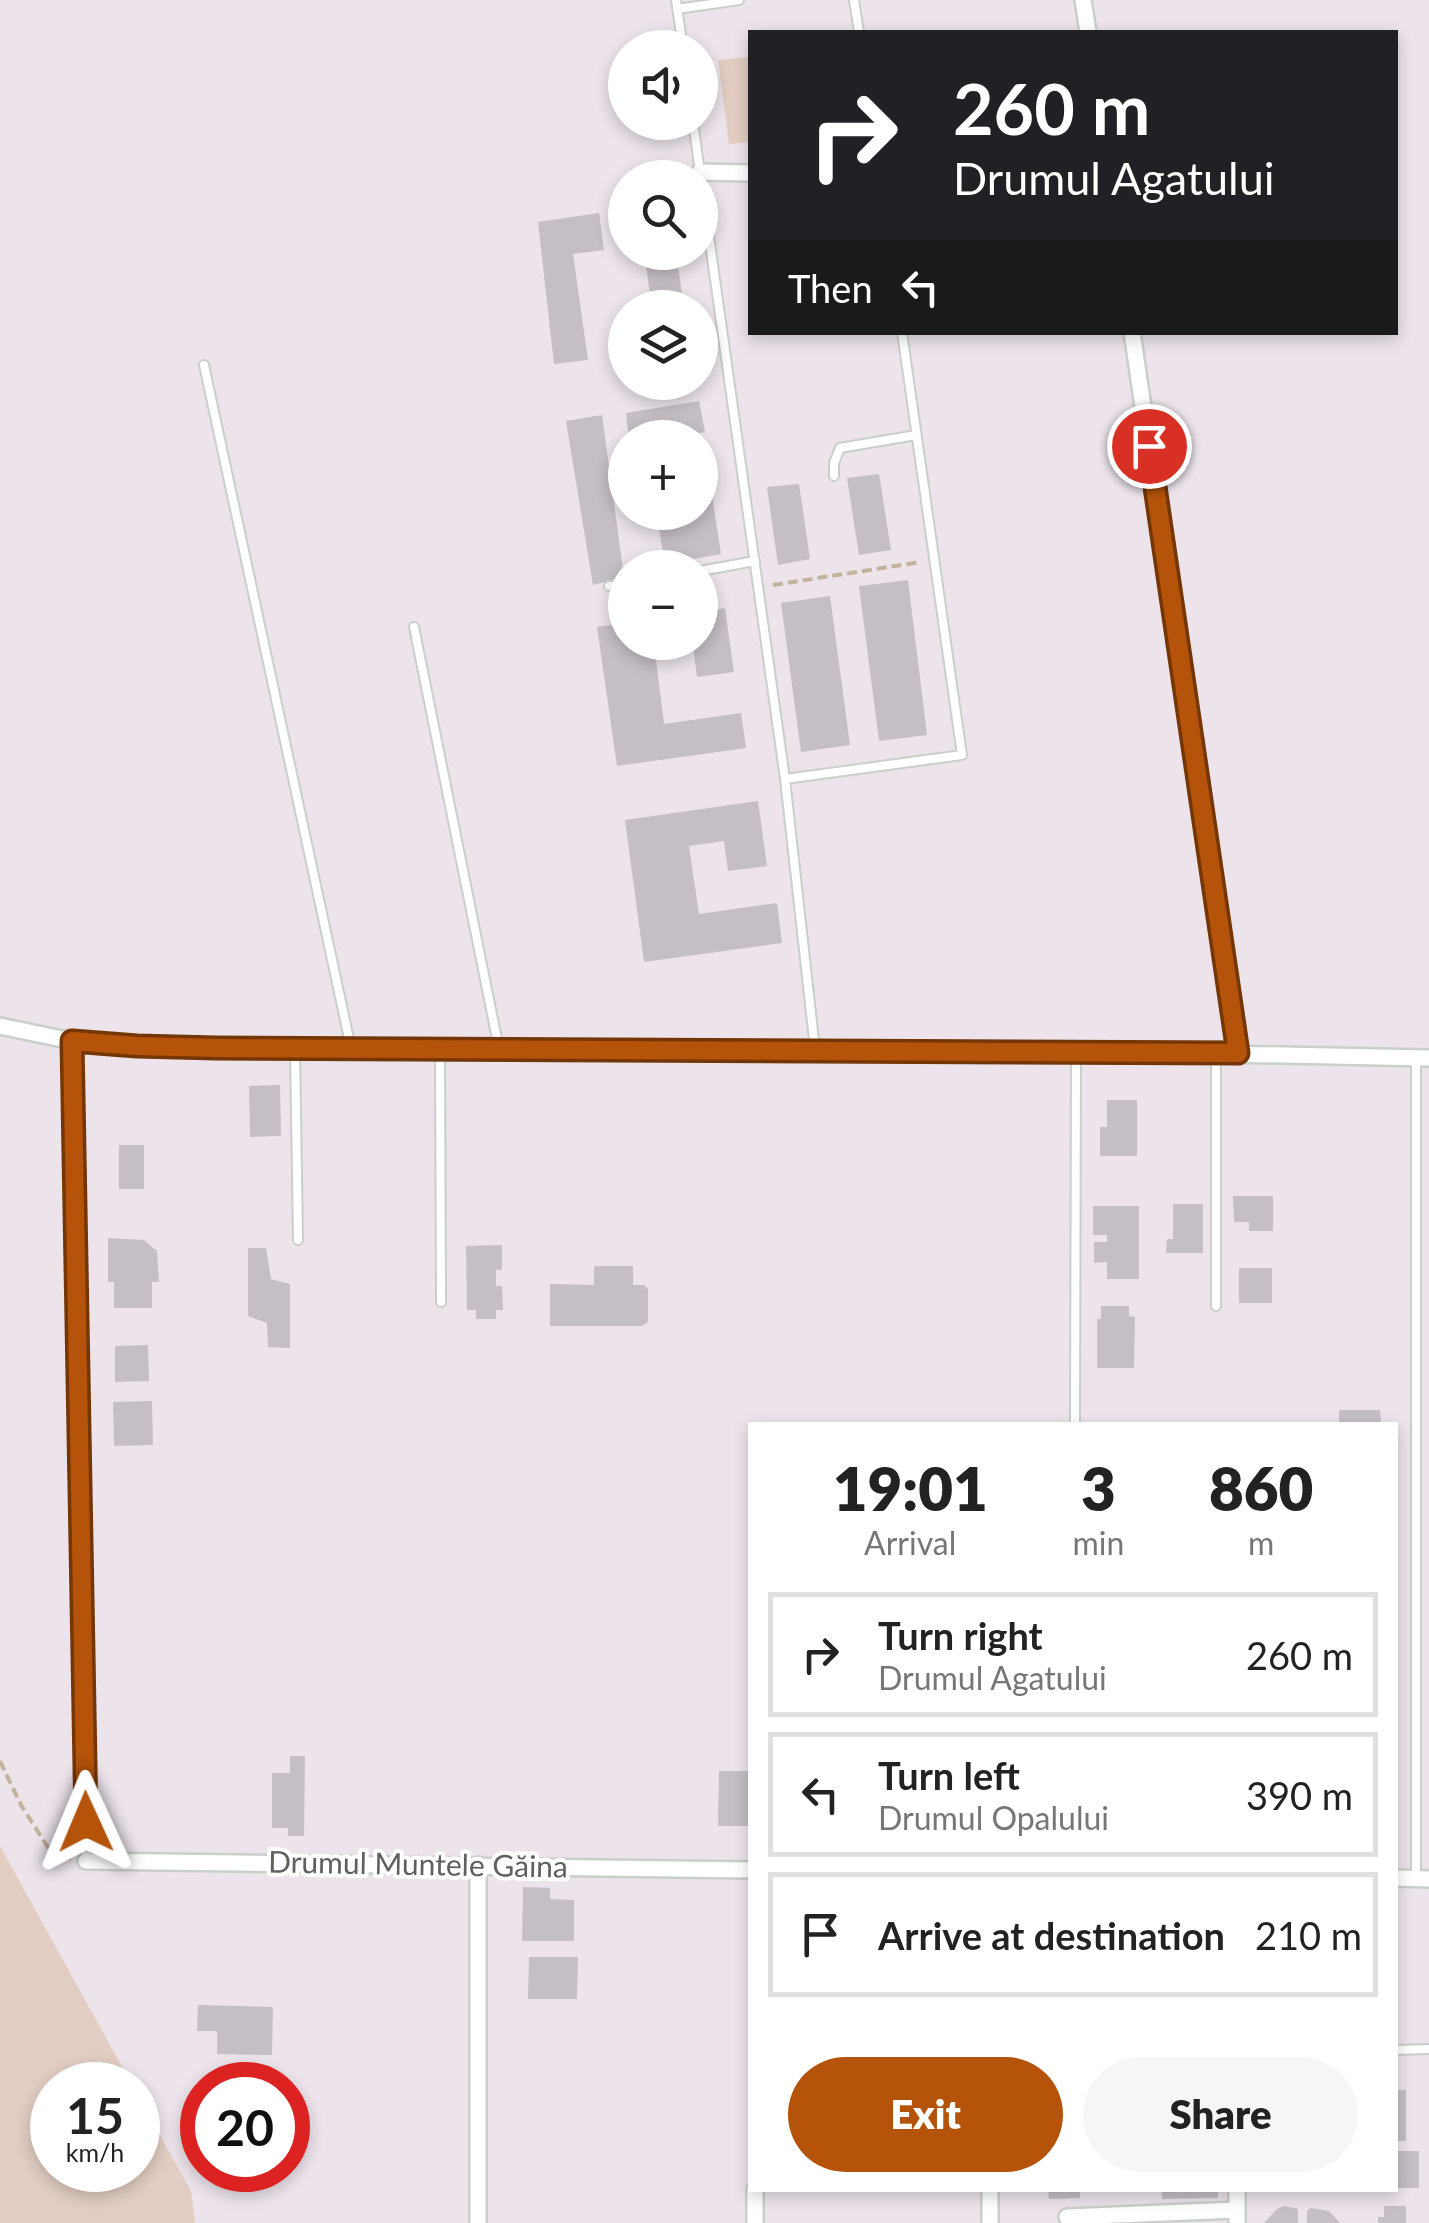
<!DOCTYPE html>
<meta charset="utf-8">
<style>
:root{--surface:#fff;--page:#f6f6f6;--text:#222;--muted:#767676;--line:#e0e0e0;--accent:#b45309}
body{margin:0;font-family:Lato,sans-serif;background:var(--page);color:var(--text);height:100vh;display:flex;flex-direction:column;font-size:38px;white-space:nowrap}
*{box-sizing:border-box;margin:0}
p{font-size:32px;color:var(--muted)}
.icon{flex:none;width:55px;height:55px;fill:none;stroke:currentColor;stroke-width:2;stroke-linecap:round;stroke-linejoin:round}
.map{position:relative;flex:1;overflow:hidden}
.panel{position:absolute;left:748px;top:1422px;width:650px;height:770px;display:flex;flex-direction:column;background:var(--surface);border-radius:0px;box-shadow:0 5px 15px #0003}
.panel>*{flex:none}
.top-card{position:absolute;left:748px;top:30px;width:650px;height:305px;border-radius:0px;box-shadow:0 5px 15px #0003;background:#202124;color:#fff;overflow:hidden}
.controls{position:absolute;left:608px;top:30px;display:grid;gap:20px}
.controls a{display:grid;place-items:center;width:110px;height:110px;border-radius:50%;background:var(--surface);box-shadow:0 5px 15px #0003;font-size:50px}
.speed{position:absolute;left:30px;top:2062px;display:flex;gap:20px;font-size:50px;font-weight:700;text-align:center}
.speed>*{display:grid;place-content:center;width:130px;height:130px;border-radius:50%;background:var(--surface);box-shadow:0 5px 15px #0003;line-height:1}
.speed small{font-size:25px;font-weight:400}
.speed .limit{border:15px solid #d22;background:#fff;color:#111}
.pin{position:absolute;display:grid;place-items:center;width:85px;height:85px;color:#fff;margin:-42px;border:5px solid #fff;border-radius:50%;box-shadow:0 2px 10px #0007}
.me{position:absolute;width:110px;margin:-55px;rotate:359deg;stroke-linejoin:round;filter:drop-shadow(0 0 8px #0008)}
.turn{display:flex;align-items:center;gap:35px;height:210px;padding:0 40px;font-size:45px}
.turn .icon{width:130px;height:130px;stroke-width:2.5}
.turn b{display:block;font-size:70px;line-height:85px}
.then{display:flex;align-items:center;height:95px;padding:0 40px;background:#0003;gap:20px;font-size:38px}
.eta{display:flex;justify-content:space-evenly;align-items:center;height:170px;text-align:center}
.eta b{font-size:60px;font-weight:800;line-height:70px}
.button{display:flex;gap:20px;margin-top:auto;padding:20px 40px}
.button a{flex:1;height:115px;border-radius:60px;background:var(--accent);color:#fff;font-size:40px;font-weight:800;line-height:115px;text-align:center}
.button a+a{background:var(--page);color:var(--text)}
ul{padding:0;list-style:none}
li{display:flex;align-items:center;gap:30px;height:125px;margin:0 20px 15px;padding:0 20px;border:5px solid var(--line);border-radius:0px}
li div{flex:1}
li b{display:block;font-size:38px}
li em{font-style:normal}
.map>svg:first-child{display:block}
.green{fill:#e1cdc2}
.building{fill:#c5bec5}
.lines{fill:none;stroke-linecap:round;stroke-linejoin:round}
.service-casing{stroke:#c9cfca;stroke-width:12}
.minor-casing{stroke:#c9cfca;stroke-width:20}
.path{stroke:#c1b39c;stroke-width:4;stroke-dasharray:10 5;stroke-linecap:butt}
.service{stroke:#fff;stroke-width:8}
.minor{stroke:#fff;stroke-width:15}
.route-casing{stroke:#753606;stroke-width:25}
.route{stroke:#b45309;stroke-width:18}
.labels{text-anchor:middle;stroke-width:8;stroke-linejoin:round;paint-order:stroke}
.street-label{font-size:30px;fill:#5c625b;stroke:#fff}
</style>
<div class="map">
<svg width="1429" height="2223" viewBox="0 0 1429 2223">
<rect width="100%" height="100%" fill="#ece3eb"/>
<path class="green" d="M750,57V142L729,144L718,60Z
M0,1846L132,2085H52V2170H138V2096L191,2191L195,2223H0Z"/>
<path class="building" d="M599,213L604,250L573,254L588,360L554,364L538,222Z
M644,252H676L684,308H652Z
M699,401L705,432L673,438H629L626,413Z
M602,415L624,577L593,585L566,421Z
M879,474L891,550L859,555L847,478Z
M710,482L721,554L665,564L656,512H700V484Z
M799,484L810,559L778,565L767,487Z
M908,580L927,735L879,741L859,586Z
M830,596L850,745L801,752L781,603Z
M725,608L734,672L697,677L693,647L655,652L664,724L741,713L746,748L617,766L597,627L625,623V642H700V612Z
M758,801L767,866L728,871L724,841L689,846L699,914L777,903L782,943L644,962L625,820Z
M280,1085L281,1136L250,1137L249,1086Z
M1107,1100H1137V1156H1100V1127H1107Z
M119,1145H144V1189H119Z
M1233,1196H1273V1231H1249V1222H1234Z
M1173,1204H1203V1253H1166L1167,1239H1173Z
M1093,1206H1139V1279H1107V1262L1094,1263V1242H1107V1235H1093Z
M108,1238L144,1240L157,1251L159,1282H152V1308H114V1282H108Z
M502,1245V1270H496V1286H502L503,1310H496V1319H476V1310H467L466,1246Z
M248,1248H266L271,1279L290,1284V1348L268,1347L267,1323L248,1316Z
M594,1266H633V1285H644L648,1289V1322L642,1326H550V1284L594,1285Z
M1239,1268H1272V1303H1239Z
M1101,1306H1129V1316L1135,1317L1134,1368H1097V1319H1101Z
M148,1345L149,1381L115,1382V1346Z
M152,1401L153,1445L114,1446L113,1402Z
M1339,1410H1380L1381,1425H1339Z
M290,1756H305L304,1836H288V1828H272V1773H290Z
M719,1771H750V1826H718Z
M523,1887L550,1888V1899L574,1900V1941H522Z
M529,1957H578L577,1999H528Z
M198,2005L273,2007L272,2055L217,2054V2031H197Z
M1395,2090H1406V2141H1395Z
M1395,2151H1419V2188H1395Z
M1048,2190H1080V2198L1049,2199Z
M1162,2190H1218V2198L1162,2199Z
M1284,2206L1298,2209V2223H1264L1277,2209Z
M1384,2206H1406V2223H1378V2217H1384Z
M1311,2208L1329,2211L1340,2223H1307V2211Z"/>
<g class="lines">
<defs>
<path id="service" d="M676,0L683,48
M854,0L859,32
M677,9L739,0
M693,122L785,779L815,1049
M204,365L351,1048
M834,476V463L840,448L916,435
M700,571L755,561
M609,586L625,584
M414,627L499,1049
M785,779L962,755L902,332
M72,1041L86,1861
M295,1048L298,1240
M440,1049L441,1302
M1216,1053V1306
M1416,1058V1878
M1075,1425L1076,1051
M1395,2050L1429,2049"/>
<path id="minor" d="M1083,0L1088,32
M700,172L750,173
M1132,332L1238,1053
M0,1026L72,1041L137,1047L1076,1051L1429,1058
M86,1861L750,1870
M1395,1878L1429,1879
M1067,2217L1237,2210
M478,2223V1865
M755,2223V2190
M990,2223V2190
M1237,2223V2190"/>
</defs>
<use href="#service" class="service-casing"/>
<use href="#minor" class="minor-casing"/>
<path class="path" d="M773,585L921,562
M0,1761L21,1805L49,1849L71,1859"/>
<use href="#service" class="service"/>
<use href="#minor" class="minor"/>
</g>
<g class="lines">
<defs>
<path id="route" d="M86,1822L72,1041L137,1046L216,1048L1238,1053L1149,446"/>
</defs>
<use href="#route" class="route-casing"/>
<use href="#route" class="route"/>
</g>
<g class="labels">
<g class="street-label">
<text transform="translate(418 1865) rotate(1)" y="10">Drumul Muntele Găina</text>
</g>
</g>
</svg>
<div class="controls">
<a><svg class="icon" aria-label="sound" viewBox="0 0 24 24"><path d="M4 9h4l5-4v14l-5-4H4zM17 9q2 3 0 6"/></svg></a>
<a><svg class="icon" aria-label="search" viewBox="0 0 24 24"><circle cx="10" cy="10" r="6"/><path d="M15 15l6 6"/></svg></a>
<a><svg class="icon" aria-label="layers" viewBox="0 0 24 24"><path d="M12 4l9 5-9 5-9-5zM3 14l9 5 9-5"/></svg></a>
<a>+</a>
<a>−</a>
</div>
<div class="speed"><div>15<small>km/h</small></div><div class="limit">20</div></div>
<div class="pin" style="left:1149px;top:446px;background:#d93025"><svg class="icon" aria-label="arrive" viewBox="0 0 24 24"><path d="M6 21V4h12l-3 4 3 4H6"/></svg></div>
<svg class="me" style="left:86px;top:1822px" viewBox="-20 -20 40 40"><path d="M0-17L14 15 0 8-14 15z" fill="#b45309" stroke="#fff" stroke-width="4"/></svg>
<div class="top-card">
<div class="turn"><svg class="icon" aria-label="right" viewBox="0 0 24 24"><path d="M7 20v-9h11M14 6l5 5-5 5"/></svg><div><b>260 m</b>Drumul Agatului</div></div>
<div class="then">Then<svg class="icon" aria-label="left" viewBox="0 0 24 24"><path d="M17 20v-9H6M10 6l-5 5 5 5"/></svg></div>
</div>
<section class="panel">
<div class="eta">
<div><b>19:01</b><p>Arrival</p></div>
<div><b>3</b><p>min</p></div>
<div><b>860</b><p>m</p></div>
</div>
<ul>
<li><svg class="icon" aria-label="right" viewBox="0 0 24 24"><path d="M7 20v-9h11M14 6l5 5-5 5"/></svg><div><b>Turn right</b><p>Drumul Agatului</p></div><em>260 m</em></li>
<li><svg class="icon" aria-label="left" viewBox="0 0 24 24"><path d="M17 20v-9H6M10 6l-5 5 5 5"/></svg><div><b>Turn left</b><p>Drumul Opalului</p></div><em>390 m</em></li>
<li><svg class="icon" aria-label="arrive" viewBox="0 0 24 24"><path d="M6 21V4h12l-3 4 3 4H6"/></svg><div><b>Arrive at destination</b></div><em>210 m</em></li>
</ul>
<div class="button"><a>Exit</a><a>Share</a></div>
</section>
</div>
